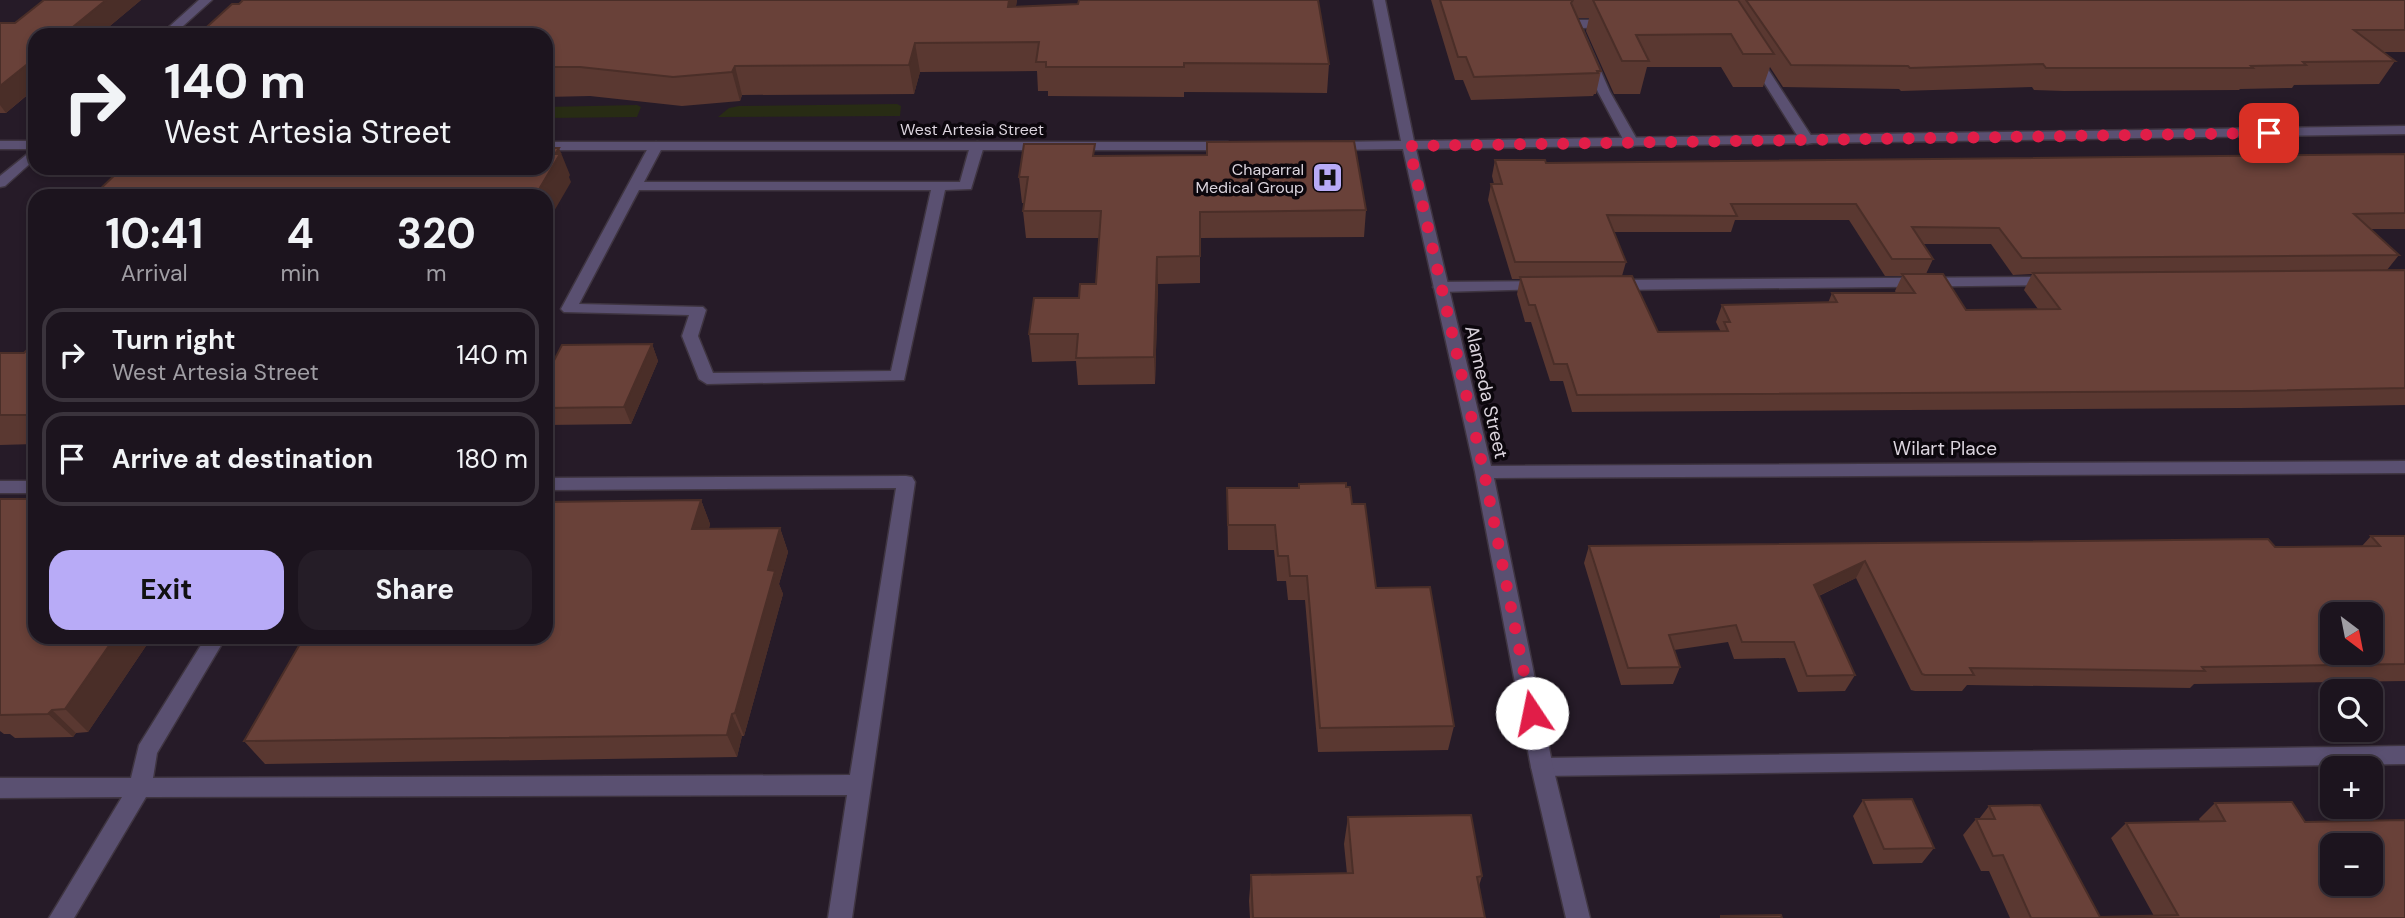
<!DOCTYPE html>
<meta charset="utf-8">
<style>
:root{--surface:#1c141e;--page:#251d27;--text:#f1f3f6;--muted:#a09ea4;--line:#3a333c;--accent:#b8abf7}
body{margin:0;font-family:"DM Sans",sans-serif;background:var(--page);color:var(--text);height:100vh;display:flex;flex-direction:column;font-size:26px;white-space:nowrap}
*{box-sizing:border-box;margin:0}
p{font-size:23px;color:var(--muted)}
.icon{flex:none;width:38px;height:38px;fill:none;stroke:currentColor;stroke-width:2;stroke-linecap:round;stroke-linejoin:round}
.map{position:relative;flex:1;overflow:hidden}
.panel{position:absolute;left:28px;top:189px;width:525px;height:455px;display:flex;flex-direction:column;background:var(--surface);border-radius:21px;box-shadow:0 4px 10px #0003,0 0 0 2px var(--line)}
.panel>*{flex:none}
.banner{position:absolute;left:28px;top:28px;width:525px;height:147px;border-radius:21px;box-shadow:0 4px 10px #0003,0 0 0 2px var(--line);background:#1c141e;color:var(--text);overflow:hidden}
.needle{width:46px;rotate:148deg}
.buttons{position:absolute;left:2320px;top:602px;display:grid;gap:14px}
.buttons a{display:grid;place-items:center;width:63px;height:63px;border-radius:14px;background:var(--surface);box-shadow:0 4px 10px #0003,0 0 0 2px var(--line);font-size:35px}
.pin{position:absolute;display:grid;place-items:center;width:60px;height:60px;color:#fff;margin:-30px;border-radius:14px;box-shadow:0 4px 10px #0006}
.me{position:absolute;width:77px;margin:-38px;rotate:349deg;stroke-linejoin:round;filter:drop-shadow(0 0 5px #0008)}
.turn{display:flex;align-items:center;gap:24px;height:147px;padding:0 21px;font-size:32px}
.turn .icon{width:91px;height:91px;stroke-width:2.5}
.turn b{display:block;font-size:49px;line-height:60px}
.eta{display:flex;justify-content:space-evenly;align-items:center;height:119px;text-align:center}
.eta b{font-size:42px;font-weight:700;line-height:49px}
.button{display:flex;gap:14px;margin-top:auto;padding:14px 21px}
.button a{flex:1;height:80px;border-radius:21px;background:var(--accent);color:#111;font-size:28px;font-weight:700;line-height:80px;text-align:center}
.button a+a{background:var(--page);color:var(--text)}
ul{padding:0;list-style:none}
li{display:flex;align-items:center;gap:21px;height:94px;margin:0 14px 10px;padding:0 7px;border:4px solid var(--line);border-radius:21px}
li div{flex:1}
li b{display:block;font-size:26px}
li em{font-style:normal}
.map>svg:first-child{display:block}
.green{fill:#282c14}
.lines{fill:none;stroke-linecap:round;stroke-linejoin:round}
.service-casing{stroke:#3f3541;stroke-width:3}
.minor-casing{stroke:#3f3541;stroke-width:3}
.tertiary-casing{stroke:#3f3541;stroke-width:3}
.service{fill:#5a5071;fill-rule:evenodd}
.minor{fill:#5a5071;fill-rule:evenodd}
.tertiary{fill:#5a5071;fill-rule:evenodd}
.wall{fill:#5a3831;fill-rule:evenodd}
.shaded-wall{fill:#4a2e28}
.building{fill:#694139;stroke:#4a2e28;stroke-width:2;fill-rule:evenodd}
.route{stroke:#e11d48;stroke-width:12;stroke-dasharray:0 21.6}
.labels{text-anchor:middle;stroke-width:7;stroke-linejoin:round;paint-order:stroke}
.far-street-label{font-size:16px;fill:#dbd4dd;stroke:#0c070d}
.far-poi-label{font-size:16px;fill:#dbd4dd;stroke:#0c070d;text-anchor:end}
.street-label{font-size:19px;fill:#dbd4dd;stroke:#0c070d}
</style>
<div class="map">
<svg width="2405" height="918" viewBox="0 0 2405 918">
<rect width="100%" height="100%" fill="#261b28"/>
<path class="green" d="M897,104L901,106L900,116L718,117L729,108L739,106Z
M637,105L641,107L637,117L546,118V107Z"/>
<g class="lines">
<defs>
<path id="service" d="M1611,20L1617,24L1615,27L1582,28L1610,92L1639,143L1632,147L1625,143L1598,92L1569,24L1575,20Z
M1754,53L1760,57L1814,140L1812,143L1807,144L1800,140L1748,57Z
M656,142L663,146L644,182H960L970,146L977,142L982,143L984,146L971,189L945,190L904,380L707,384L699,379L682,336L689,315L564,312L561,309L649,146ZM639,190H931L891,371L713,373L698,336L706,310L703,307L579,304Z
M2050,277L2055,279L2058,282L2055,285L1613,290L1605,285L1613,280Z
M1539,281L1547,286L1544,289L1441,292L1433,287L1441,282Z
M906,476L912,477L915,482L852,918H828L847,795L146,797L74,918H49L122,797L0,798V778H131L139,745L206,637H226L157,753L153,778L850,775L896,488L546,490V478Z
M0,481H35V493H0Z
M2405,746V764L1542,776L1534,774L1531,767L1534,760L1542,758Z"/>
<path id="minor" d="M1373,0H1385L1414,141L2405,126V134L1416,149L1491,466L2405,461V473L1494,478L1553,767L1590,918H1566L1531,767L1475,472L1403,149L1333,150L1326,146L1333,142L1401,141Z
M0,141H35V149H0Z
M546,142H1228L1235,146L1228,150H546Z"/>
<path id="tertiary" d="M199,0H212L173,35H160Z
M35,148V159L5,186L0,187V176Z"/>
</defs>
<use href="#service" class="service-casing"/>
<use href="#minor" class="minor-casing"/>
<use href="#tertiary" class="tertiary-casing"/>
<use href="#service" class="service"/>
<use href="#minor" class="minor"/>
<use href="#tertiary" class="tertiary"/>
</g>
<path class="wall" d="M44,0H141L6,113H0V23H15Z
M243,0H1017L1016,6L1329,64L1327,93L1184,92V97L1048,96V91H1038L1037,71L920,72L914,94L742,95L740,101L682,106L590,96L546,97V35L239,4Z
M1431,0H2405V52H2384L2395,61L2379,84L2294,85L2292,88L2240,89L2239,90L2064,91L2034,90L2032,87L1901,91L1899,89L1783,87L1770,67L1763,87H1733L1721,67H1647L1640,94H1614L1586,31L1589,18H1578L1601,71L1596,94H1594L1593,96L1471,100L1463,80H1455Z
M2405,154V229H2371L2399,255L2387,270H2405V405L2240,408L1572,412L1563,381H1550L1531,322H1525L1517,294L1520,279H1512L1488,200L1491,184H1494L1492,176L1495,160L1546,163ZM1735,220H1849L1885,276H1902L1895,291L1896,293H1832L1828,303L1722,305L1716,322L1721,332H1658L1622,276L1626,262L1614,232H1731ZM1923,244H1991L2013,275L2032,274L2024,290L2038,309L1966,310L1926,274L1933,259Z
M1095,156L1366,210L1364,237L1200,238V283L1158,284L1155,384L1078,385L1076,361L1032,362L1029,334L1079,298L1096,284L1099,238H1026L1023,211L1024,203H1022L1019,177Z
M35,342V444L0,445V353H24Z
M652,344L658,361L631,424L546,425V376Z
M1299,484L1352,504L1376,588L1454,726L1448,750L1318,752L1305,600H1288L1286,581H1277L1274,550H1228L1227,488H1298Z
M0,499L35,637H152L88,732L76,733L73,737L15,738L10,734H4L0,731Z
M701,500L710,524L709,529L780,528L788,552L779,584L783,594L744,736H742L737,757L265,764L244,741Z
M2371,536H2405V681L2194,684L2190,688L1967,685L1962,691H1915L1911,690L1856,578L1819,596L1855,675L1845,691L1798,692L1785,658L1734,659L1728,642L1674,650L1680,667L1673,684L1621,685L1584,563L1589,546L2275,547L2362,546Z
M1863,800L1934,848L1922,863L1873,864L1853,816Z
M2215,803L2305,822L2405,918H2010L1989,871H1981L1963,835L1976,819H1979L1989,806L2100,917L2154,916L2111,838L2126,823L2200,821L2199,819Z
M1348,817L1482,876L1479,886L1485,918H1250L1249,901L1251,875L1347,874L1344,844Z"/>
<path class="shaded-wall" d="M106,0H141L99,35H63Z
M1009,0H1017L1011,35L1008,7Z
M915,43L920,72L914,94L909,65Z
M35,58V88L6,113L0,105V86Z
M735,66L742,95L740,101L732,72Z
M559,148L570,175L569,177L571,182L546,225V196H535Z
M1157,257L1158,284L1155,384L1154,357Z
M652,344L658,361L631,424L624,407Z
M701,500L710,524L701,552L692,529Z
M780,528L788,552L779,584L783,594L744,736L735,713L768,570Z
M1865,561L1856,578L1805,602L1814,585Z
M115,637H152L88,732L65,709Z
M52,710L76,733L73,737L48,714Z
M732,714L742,736L737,757L727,735Z"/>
<path class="building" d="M44,0H106L63,35H35V58L0,86V23H15Z
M243,0H1009L1008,7L1078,4L1079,0H1318L1329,64L1184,63V67H1046V62H1036L1039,42L915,43L909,65L735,66L732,72L673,77L580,67H546V35H198L232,4H239Z
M1440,0H1573L1571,3L1601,71H1597L1598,73L1474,77L1466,57H1458Z
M1593,0H1738L1774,54H1743L1731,34L1636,35L1649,61H1622Z
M1746,0H2405V30H2354L2395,61L2303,62L2306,65L2251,66L2253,68H2046L2043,64L1910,68L1908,66L1791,65Z
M1354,141L1366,210L1200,212V256L1157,257L1154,357L1076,358L1078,334H1029L1034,298H1079L1080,284H1096L1101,211H1023L1028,177H1019L1024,144H1095L1093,156L1207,155V142Z
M546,148H559L555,154H560L535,196H93L122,168H546Z
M2405,154V213L2354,214L2399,255L2022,258L1999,228L1912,227L1933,259H1892L1856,204H1731L1737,216L1607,215L1626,262H1515L1491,184H1502L1495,160H1545L1546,163Z
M2405,270V388L2252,391L1577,395L1567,364H1554L1535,305H1529L1520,277L1632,276L1658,332L1728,331L1724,322H1730L1722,305L1837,302L1832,293H1915L1902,274H1943L1966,310L2060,309L2033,273Z
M35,342V415H0V353H24Z
M652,344L624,407L546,408V376L562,345Z
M1346,483V487H1350L1352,504H1365L1376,588L1430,587L1454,726L1320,728L1307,576H1290L1288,556H1278L1275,525H1228L1227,488H1299V484Z
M0,499H35V637H115L65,709L52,710L48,714L0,715Z
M701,500L692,529L780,528L768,570L775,571L735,713L732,714L727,735L244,741L304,637H546V502Z
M2371,536H2405V664L2202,667L2205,671L1970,668L1974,675H1925L1922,674L1865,561L1814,585L1855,675L1807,676L1794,642H1742L1736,625L1669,635L1680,667L1628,668L1589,546L2268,539L2275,547L2380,546ZM2333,614H2371V653H2333Z
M1912,799L1934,848L1884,849L1863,800Z
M2292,802L2305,822L2405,820V918H2031L2003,855L1993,856L1976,819H1995L1989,806L2040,805L2100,917L2178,915L2126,823L2225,821L2215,803ZM2333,845H2371V884H2333Z
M1471,815L1482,876L1477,877L1485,918H1253L1251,875L1353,873L1348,817Z
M1781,915L1782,918H1721V916Z"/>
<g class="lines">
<path class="route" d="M1532,713L1484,472L1409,146L2269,133"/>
</g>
<defs>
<symbol id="hospital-square" viewBox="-11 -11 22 22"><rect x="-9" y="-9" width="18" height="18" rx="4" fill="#b8abf7" stroke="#0c070d"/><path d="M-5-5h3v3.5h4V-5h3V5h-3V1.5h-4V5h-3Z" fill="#111"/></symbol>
</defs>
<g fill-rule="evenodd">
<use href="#hospital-square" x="1310" y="160" width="35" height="35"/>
</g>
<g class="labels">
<g class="far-street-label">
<text x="972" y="135">West Artesia Street</text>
</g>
<g class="far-poi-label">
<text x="1304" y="175">Chaparral<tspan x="1304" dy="18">Medical Group</tspan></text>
</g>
<g class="street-label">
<text transform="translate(1487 392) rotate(77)" y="7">Alameda Street</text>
<text x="1945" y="455">Wilart Place</text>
</g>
</g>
</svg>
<div class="buttons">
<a><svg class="needle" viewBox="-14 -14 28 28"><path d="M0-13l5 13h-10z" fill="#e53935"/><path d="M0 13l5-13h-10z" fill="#a09ea4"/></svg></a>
<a><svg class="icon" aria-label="search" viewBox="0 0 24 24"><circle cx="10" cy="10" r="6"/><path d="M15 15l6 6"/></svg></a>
<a>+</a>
<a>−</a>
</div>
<div class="pin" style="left:2269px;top:133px;background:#d93025"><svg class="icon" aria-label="arrive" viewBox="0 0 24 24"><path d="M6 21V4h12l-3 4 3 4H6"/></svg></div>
<svg class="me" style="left:1532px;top:713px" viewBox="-20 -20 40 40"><circle r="19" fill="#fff"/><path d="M0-13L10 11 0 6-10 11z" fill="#e11d48"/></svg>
<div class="banner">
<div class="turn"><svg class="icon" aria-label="right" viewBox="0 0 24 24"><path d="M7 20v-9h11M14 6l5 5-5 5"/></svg><div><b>140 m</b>West Artesia Street</div></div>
</div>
<section class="panel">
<div class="eta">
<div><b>10:41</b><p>Arrival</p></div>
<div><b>4</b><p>min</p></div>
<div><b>320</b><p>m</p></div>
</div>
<ul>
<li><svg class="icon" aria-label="right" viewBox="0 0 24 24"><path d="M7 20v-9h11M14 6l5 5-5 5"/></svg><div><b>Turn right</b><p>West Artesia Street</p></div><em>140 m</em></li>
<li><svg class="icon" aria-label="arrive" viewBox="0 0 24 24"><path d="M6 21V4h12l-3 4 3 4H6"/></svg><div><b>Arrive at destination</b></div><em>180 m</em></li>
</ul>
<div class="button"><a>Exit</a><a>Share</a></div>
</section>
</div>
